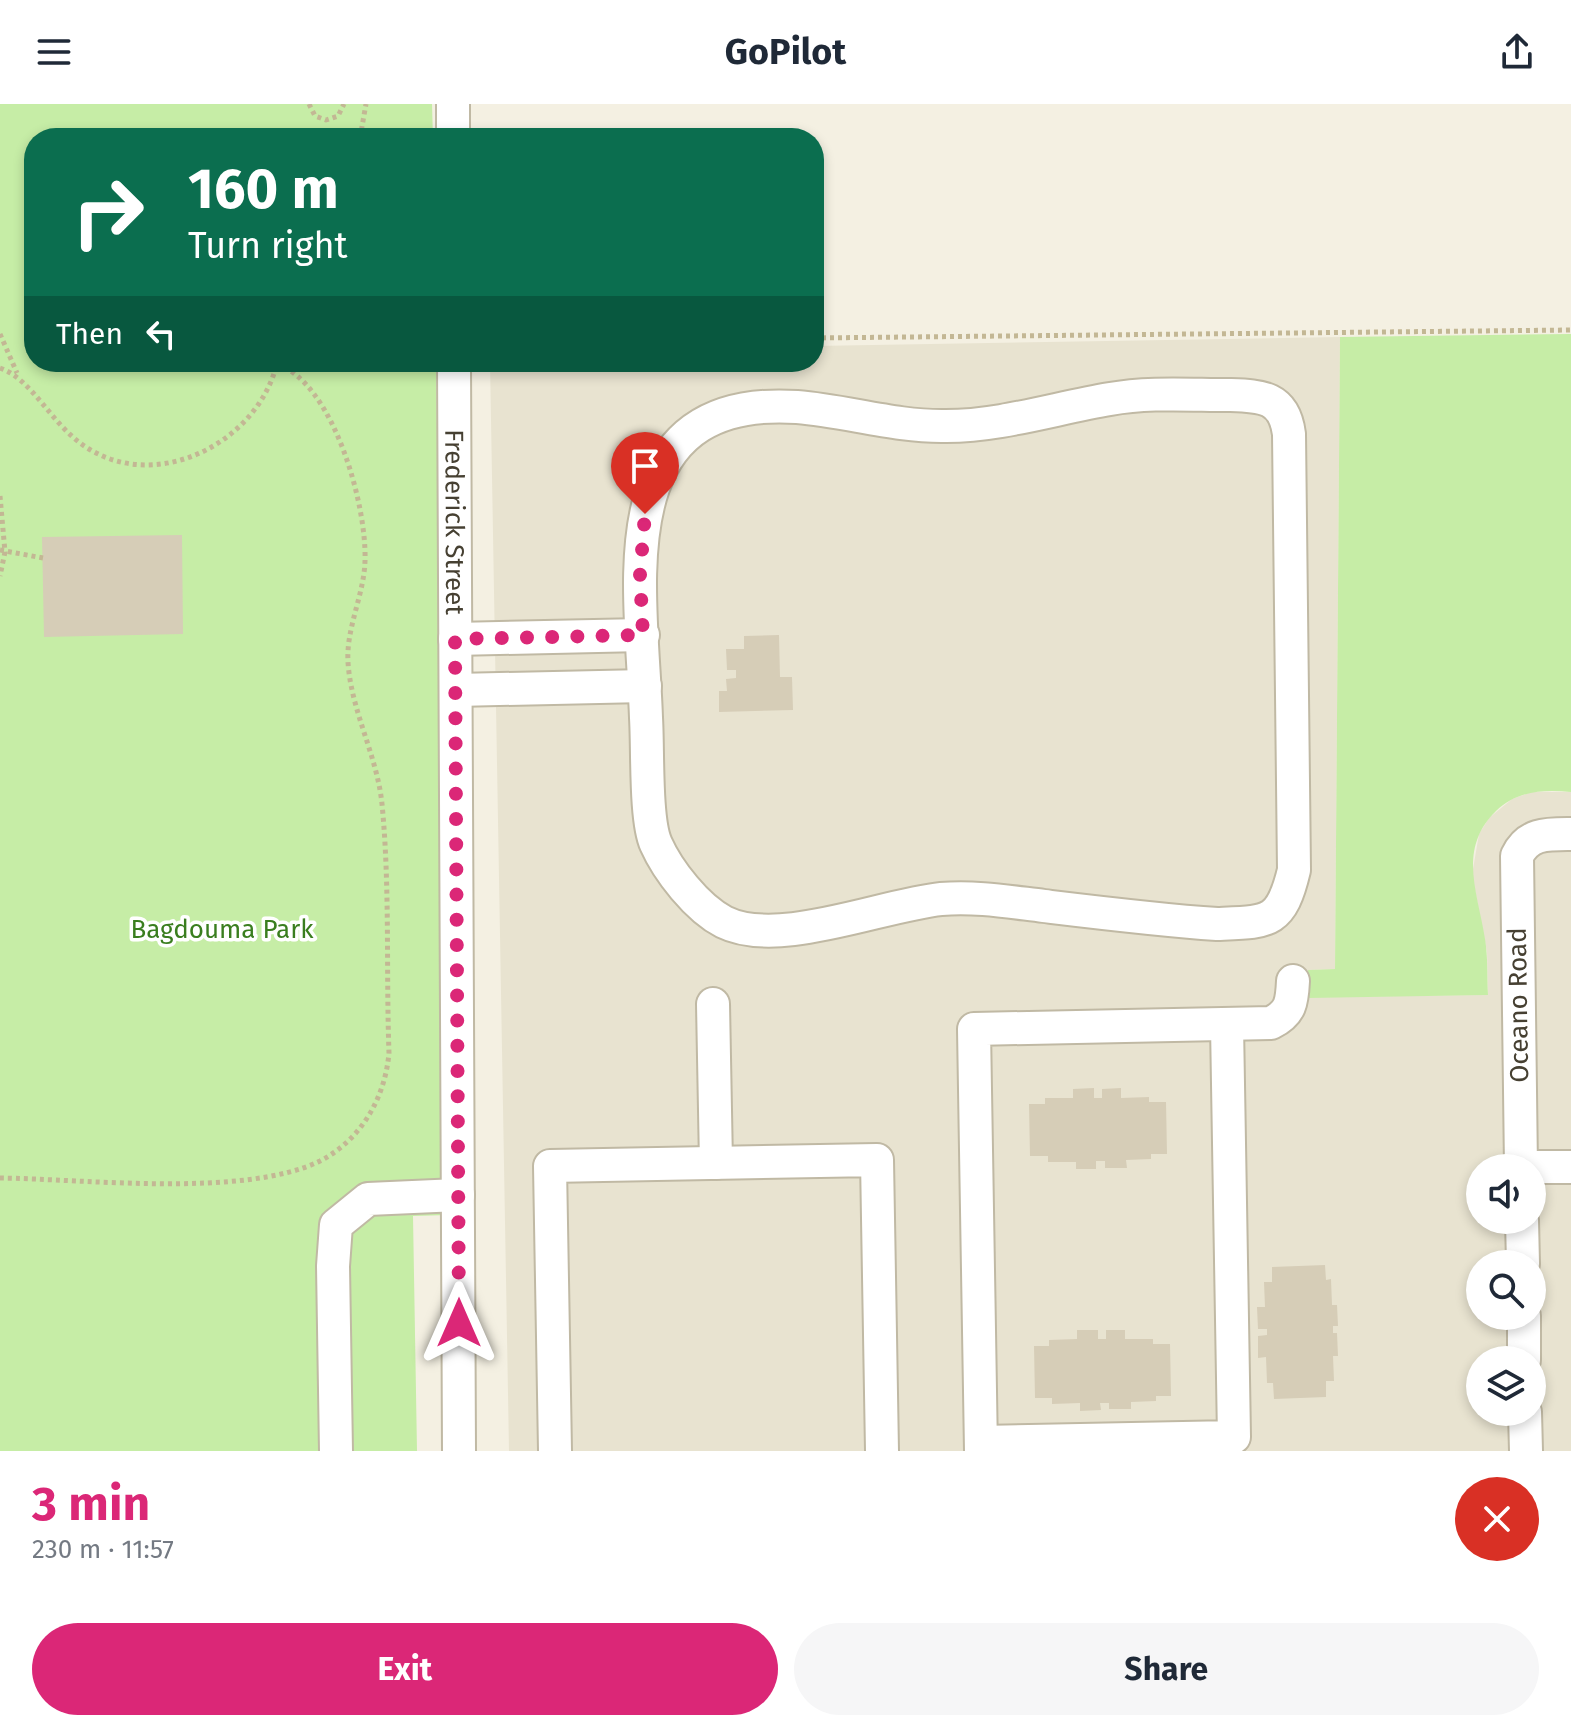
<!DOCTYPE html>
<meta charset="utf-8">
<style>
:root{--surface:#fff;--page:#f6f6f7;--text:#1f2937;--muted:#747a83;--accent:#db2777}
body{margin:0;font-family:"Fira Sans",sans-serif;background:var(--page);color:var(--text);height:100vh;display:flex;flex-direction:column;font-size:30px;white-space:nowrap}
*{box-sizing:border-box;margin:0}
p{font-size:26px;color:var(--muted)}
.icon{flex:none;width:44px;height:44px;fill:none;stroke:currentColor;stroke-width:2;stroke-linecap:round;stroke-linejoin:round}
.map{position:relative;height:1347px;overflow:hidden}
.side{display:flex;flex-direction:column;background:var(--surface);flex:1}
.side>*{flex:none}
.top-card{position:absolute;left:24px;top:24px;width:800px;height:244px;border-radius:32px;box-shadow:0 4px 12px #0003;background:#0b6e4f;color:#fff;overflow:hidden}
.controls{position:absolute;left:1466px;top:1050px;display:grid;gap:16px}
.controls a{display:grid;place-items:center;width:80px;height:80px;border-radius:50%;background:var(--surface);box-shadow:0 4px 12px #0003;font-size:40px}
.pin{position:absolute;display:grid;place-items:center;width:68px;height:68px;color:#fff;margin:-82px -34px;border-radius:50% 50% 50% 0;rotate:-45deg;box-shadow:0 0 8px #0007}
.pin .icon{rotate:45deg}
.me{position:absolute;width:88px;margin:-44px;rotate:0deg;stroke-linejoin:round;filter:drop-shadow(0 0 6px #0008)}
.turn{display:flex;align-items:center;gap:28px;height:168px;padding:0 32px;font-size:36px}
.turn .icon{width:104px;height:104px;stroke-width:2.5}
.turn b{display:block;font-size:56px;line-height:68px}
.then{display:flex;align-items:center;height:76px;padding:0 32px;background:#0003;gap:16px;font-size:30px}
.round{display:grid;place-items:center;flex:none;width:84px;height:84px;border-radius:42px;background:var(--page)}
.overview{display:flex;align-items:center;justify-content:space-between;height:136px;padding:0 32px}
h1{font-size:48px;font-weight:700;line-height:60px;color:var(--accent)}
.action{display:flex;gap:16px;margin-top:auto;padding:16px 32px}
.action a{flex:1;height:92px;border-radius:48px;background:var(--accent);color:#fff;font-size:32px;font-weight:700;line-height:92px;text-align:center}
.action a+a{background:var(--page);color:var(--text)}
header{display:flex;justify-content:space-between;align-items:center;height:104px;padding:0 32px;background:var(--surface);font-size:36px;font-weight:700}
.map>svg:first-child{display:block}
.residential{fill:#e8e3d0;fill-rule:evenodd}
.green{fill:#c6eda6}
.building{fill:#d6cdb7}
.lines{fill:none;stroke-linecap:round;stroke-linejoin:round}
.minor-casing{stroke:#c0b9a4;stroke-width:36}
.path{stroke:#c3b794;stroke-width:5;stroke-dasharray:4 4;stroke-linecap:butt}
.minor{stroke:#fff;stroke-width:32}
.route{stroke:#db2777;stroke-width:14;stroke-dasharray:0 25.2}
.labels{text-anchor:middle;stroke-width:7;stroke-linejoin:round;paint-order:stroke}
.street-label{font-size:26px;fill:#464032;stroke:#fff}
.park-label{font-size:26px;fill:#3a7e1f;stroke:#fff}
</style>
<header><svg class="icon" aria-label="menu" viewBox="0 0 24 24"><path d="M4 6h16M4 12h16M4 18h16"/></svg>GoPilot<svg class="icon" aria-label="share" viewBox="0 0 24 24"><path d="M12 15V3M7 8l5-5 5 5M5 13v7h14v-7"/></svg></header>
<div class="map">
<svg width="1571" height="1347" viewBox="0 0 1571 1347">
<rect width="100%" height="100%" fill="#f4f0e2"/>
<path class="residential" d="M1340,233L1335,865L1308,866V893L1488,891L1487,848L1472,771L1479,730L1489,714L1512,695L1532,688H1571V1347H509L490,258H814V242ZM1480,1064H1532V1116H1480ZM1480,1160H1532V1212H1480ZM1480,1256H1532V1308H1480Z"/>
<path class="green" d="M0,0H432L433,34H34V258H436L449,1111L413,1112L417,1347H0Z
M1571,230V688C1543,685 1517,687 1496,707C1457,745 1478,789 1485,835C1488,853 1487,872 1488,891L1308,894V866L1335,865L1340,233Z"/>
<path class="building" d="M182,431L183,530L44,533L42,433Z
M779,531L780,573H792L793,606L719,608V587H727L726,575L736,574V566H727L726,545H744V532Z
M1094,984V994H1102V985L1121,984V994L1149,993V998H1166L1167,1050H1151V1055L1126,1056L1127,1064H1105V1057H1096V1065H1076V1058H1048V1052H1030L1029,1000H1045V994H1073V985Z
M1325,1161L1326,1176L1331,1175L1332,1201H1337L1338,1222H1333V1229H1337L1338,1252H1333L1334,1277H1326V1293L1274,1295L1273,1279H1267L1266,1253L1258,1254V1232L1267,1231V1225H1258L1257,1203H1265L1264,1178H1272V1163Z
M1077,1226H1098V1235H1106V1226H1125V1235H1153V1240H1170L1171,1292H1156V1297L1131,1298V1305H1109V1299H1100L1101,1306L1080,1307V1299L1052,1300V1294H1035L1034,1242H1049V1236L1077,1235Z"/>
<g class="lines">
<defs>
<g id="minor">
<path d="M453,0V34"/>
<path id="s1" d="M454,258L459,1347"/>
<path d="M1229,291C1261,292 1284,292 1289,330L1294,766C1281,820 1269,818 1217,820C1159,816 1102,809 1044,802C1010,798 976,792 941,795C882,801 778,845 724,818C697,804 668,767 656,740C645,716 648,644 646,614C642,487 602,290 797,303C847,307 895,323 946,322C1001,322 1056,304 1110,295C1148,288 1190,291 1229,291Z"/>
<path d="M455,535L643,531"/>
<path d="M456,586L645,582"/>
<path d="M713,900L716,1059"/>
<path d="M1521,1063H1571"/>
<path d="M1521,1064L1517,752C1528,729 1547,730 1571,730"/>
<path d="M1522,1116L1523,1160"/>
<path d="M1524,1212V1256"/>
<path d="M1525,1308L1526,1347"/>
<path d="M981,1338L1234,1333L1227,921"/>
<path d="M336,1347L333,1162L336,1121L368,1095L458,1091"/>
<path d="M555,1347L550,1062L877,1056L882,1347"/>
<path d="M981,1347L974,925L1271,919C1291,909 1292,898 1293,877"/>
</g>
</defs>
<use href="#minor" class="minor-casing"/>
<path class="path" d="M309,0L315,12L326,16L338,12L344,0
M360,34L366,0
M0,230L17,269
M814,234L1571,226
M0,264C34,276 52,323 89,345C161,389 259,336 277,259
M0,392L5,448L0,472
M0,446L43,454
M0,1074C86,1075 244,1094 320,1057C361,1036 385,994 389,949C386,867 390,782 382,700C377,651 351,607 348,558C346,524 364,491 365,457C367,402 334,280 277,260"/>
<use href="#minor" class="minor"/>
</g>
<g class="lines">
<path class="route" d="M459,1219L455,535L643,531L640,471L645,410"/>
</g>
<g class="labels">
<g class="street-label">
<text dy="9" stroke="none"><textPath href="#s1" startOffset="160">Frederick Street</textPath></text>
<text transform="translate(1518 901) rotate(-91)" y="9">Oceano Road</text>
</g>
<g class="park-label">
<text x="222" y="834">Bagdouma Park</text>
</g>
</g>
</svg>
<div class="controls">
<a><svg class="icon" aria-label="sound" viewBox="0 0 24 24"><path d="M4 9h4l5-4v14l-5-4H4zM17 9q2 3 0 6"/></svg></a>
<a><svg class="icon" aria-label="search" viewBox="0 0 24 24"><circle cx="10" cy="10" r="6"/><path d="M15 15l6 6"/></svg></a>
<a><svg class="icon" aria-label="layers" viewBox="0 0 24 24"><path d="M12 4l9 5-9 5-9-5zM3 14l9 5 9-5"/></svg></a>
</div>
<div class="pin" style="left:645px;top:410px;background:#d93025"><svg class="icon" aria-label="arrive" viewBox="0 0 24 24"><path d="M6 21V4h12l-3 4 3 4H6"/></svg></div>
<svg class="me" style="left:459px;top:1219px" viewBox="-20 -20 40 40"><path d="M0-17L14 15 0 8-14 15z" fill="#db2777" stroke="#fff" stroke-width="4"/></svg>
<div class="top-card">
<div class="turn"><svg class="icon" aria-label="right" viewBox="0 0 24 24"><path d="M7 20v-9h11M14 6l5 5-5 5"/></svg><div><b>160 m</b>Turn right</div></div>
<div class="then">Then<svg class="icon" aria-label="left" viewBox="0 0 24 24"><path d="M17 20v-9H6M10 6l-5 5 5 5"/></svg></div>
</div>
</div>
<section class="side">
<div class="overview"><div><h1>3 min</h1><p>230 m · 11:57</p></div><a class="round" style="background:#d93025;color:#fff"><svg class="icon" aria-label="close" viewBox="0 0 24 24"><path d="M6 6l12 12M18 6L6 18"/></svg></a></div>
<div class="action"><a>Exit</a><a>Share</a></div>
</section>
